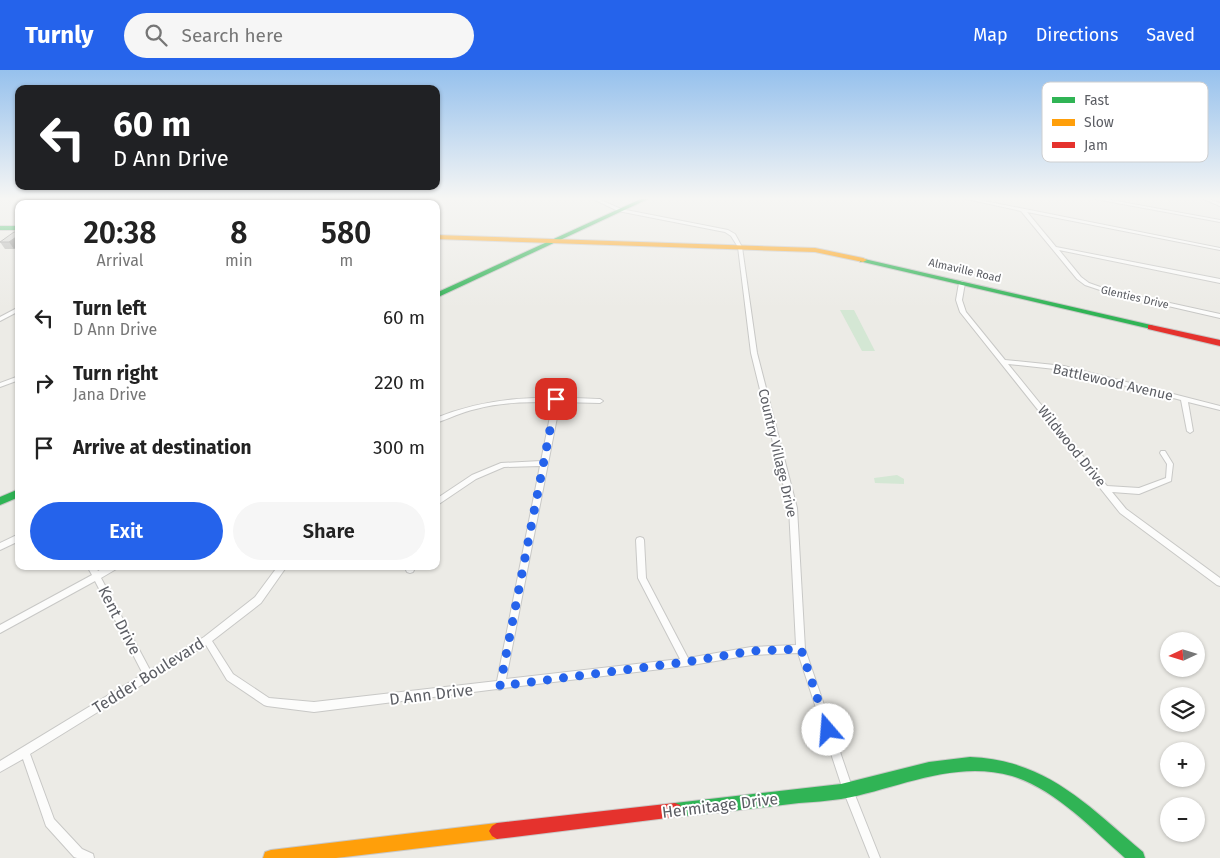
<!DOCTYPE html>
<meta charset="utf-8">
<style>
:root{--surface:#fff;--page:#f6f6f6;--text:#222;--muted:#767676;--accent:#2563eb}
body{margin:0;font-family:"Fira Sans",sans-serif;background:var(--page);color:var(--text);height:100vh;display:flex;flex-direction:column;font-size:19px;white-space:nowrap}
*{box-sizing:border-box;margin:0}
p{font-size:16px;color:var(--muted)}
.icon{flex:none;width:28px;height:28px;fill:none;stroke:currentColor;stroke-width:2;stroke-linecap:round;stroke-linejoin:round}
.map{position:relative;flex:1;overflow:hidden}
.panel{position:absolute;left:15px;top:130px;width:425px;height:370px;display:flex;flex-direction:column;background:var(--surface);border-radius:10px;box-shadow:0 1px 4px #0004}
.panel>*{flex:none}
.hud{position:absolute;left:15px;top:15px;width:425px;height:105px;border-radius:10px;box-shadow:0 1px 4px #0004;background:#202124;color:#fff;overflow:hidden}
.needle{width:32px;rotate:266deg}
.tools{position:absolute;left:1160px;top:562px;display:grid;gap:10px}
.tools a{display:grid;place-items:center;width:45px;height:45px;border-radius:50%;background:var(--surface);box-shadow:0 1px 4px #0004;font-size:25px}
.pin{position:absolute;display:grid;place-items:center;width:42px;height:42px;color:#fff;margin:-21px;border-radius:10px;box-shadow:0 2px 8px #0006}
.me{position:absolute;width:55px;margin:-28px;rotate:342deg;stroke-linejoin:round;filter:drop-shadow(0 0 4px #0008)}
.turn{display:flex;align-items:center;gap:18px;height:105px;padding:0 15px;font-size:22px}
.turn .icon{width:65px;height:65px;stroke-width:2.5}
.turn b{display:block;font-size:35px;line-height:42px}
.eta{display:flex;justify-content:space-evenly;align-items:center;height:85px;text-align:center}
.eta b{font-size:30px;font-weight:600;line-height:35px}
.primary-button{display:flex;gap:10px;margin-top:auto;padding:10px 15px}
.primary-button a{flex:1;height:58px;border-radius:30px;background:var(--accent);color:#fff;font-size:20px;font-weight:600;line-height:58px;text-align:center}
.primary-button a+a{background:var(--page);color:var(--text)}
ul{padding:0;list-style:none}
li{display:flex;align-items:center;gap:15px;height:65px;padding:0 15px}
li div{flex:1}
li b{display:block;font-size:19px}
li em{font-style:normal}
header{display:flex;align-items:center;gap:30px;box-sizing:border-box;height:70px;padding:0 25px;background:var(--accent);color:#fff}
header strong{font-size:24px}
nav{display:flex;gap:28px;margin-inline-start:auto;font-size:18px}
.search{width:350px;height:45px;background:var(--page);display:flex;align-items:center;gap:12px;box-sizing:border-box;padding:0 18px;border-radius:28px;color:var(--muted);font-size:19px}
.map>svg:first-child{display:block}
.green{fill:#d4e7d4}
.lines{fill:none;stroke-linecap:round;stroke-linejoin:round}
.street-casing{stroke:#c8c8c6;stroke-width:2}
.fast-casing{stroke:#c9c8c7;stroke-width:2}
.slow-casing{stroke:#c9c8c7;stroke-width:2}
.jam-casing{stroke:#c9c8c7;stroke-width:2}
.street{fill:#fcfcfb;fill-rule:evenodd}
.fast{fill:#30b455;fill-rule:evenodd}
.slow{fill:#ff9f0a;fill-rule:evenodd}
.jam{fill:#e5322d;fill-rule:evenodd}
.wall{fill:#b5b5b2}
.shaded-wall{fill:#939391}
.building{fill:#d2d2cf;stroke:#939391}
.route{stroke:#2563eb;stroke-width:9;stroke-dasharray:0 16.2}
.labels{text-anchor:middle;stroke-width:4;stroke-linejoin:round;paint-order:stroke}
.far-street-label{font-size:11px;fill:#5c5e64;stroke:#fff}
.street-label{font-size:14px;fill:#5c5e64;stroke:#fff}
.near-street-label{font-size:16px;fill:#5c5e64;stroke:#fff}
.key{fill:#fff;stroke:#cecfd0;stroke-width:1}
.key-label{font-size:14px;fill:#5c5e64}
</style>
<header>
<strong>Turnly</strong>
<div class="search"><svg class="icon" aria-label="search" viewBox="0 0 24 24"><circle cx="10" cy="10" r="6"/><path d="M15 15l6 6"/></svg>Search here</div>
<nav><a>Map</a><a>Directions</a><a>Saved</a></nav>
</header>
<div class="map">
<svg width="1220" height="788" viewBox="0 0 1220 788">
<rect width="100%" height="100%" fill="#ecebe6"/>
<path class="green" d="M840,240H854L875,281H862Z
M897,405L904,409V414L875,413L874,408Z"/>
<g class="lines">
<defs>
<path id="street" d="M131,128H135L126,134H121Z
M221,128H225L218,134H213Z
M321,128H326L315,134H309Z
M591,128H596L621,139L728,160L735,164L742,177L757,283L797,438L805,579L853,720L880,788H870L843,720L798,583L751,585L686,596L503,618L500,620L497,619L314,642L267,636L264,635L227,610L206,575L30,684L54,749L82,779L93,784L94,788H77L74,787L46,756L23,689L0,702V691L143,604L95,511L0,563V555L92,505L87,496H95L98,501L107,496H119L118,498L101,508L150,600L204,567L255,527L278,496H287L261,533L212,571L233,604L269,628L314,632L497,611L540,396L504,397L476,409L436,436V429L472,405L501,393L541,391L553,332C528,332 501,332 476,339C462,342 450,348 436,353V348C493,325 540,327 600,329L603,331L600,333L560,332L506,609L680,589L638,508L636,470L637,468L640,467L643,468L644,470L646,508L688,588L751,577L796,575L789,438L751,283L738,177L731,166L725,162L618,141Z
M962,128H969L1220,178V180L1027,142L1056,177L1220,209V213L1059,180L1081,207L1089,213L1106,219L1220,244V248L1103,221L1085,215L1077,209L1021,141Z
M1093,128H1100L1220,150V152L1095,129Z
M1201,128H1206L1220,133V136Z
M962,211L965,213L962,230L966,242L1005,290L1064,296L1220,336V340L1188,332L1193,361L1190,363L1187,361L1181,330L1064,300L1008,294L1107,416L1139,418L1166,408L1167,394L1160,383L1161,381H1165L1173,394L1171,411L1139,424L1112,422L1126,439L1220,508V516L1217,515L1120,443L960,242L956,230L959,213Z
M19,237V241L0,251V247Z
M19,306V310L0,317V313Z
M19,464V471L0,480V473Z
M404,496H412L414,500L413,502L410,503L407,502Z"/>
<path id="fast" d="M643,128H650L436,228V223Z
M0,156H19V160H0Z
M860,188L1151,255L1155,257L1151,259L863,192H860Z
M19,419V427L0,435V427Z
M970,687C1047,690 1088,736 1143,782L1145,788H1125C1091,758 1056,720 1012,706C954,689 897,719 841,729C827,731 813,732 799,733C758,738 717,743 675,747L670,745L668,740L670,735L675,733L841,714L929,692Z"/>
<path id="slow" d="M436,165L815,178L863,188L867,190L863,192L815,182L436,169Z
M497,753L502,756L505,761L502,766L497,769L336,788H263L265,782L271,780Z"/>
<path id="jam" d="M1148,255H1151L1220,270V276L1148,259Z
M675,733L680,735L682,740L680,745L675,747L497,769L492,766L489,761L492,756L497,753Z"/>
</defs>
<use href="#street" class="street-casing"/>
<use href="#fast" class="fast-casing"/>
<use href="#slow" class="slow-casing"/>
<use href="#jam" class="jam-casing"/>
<use href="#street" class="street"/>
<use href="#fast" class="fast"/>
<use href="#slow" class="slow"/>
<use href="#jam" class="jam"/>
</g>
<path class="wall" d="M19,162V175L14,179H5L0,172Z"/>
<path class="shaded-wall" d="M19,165V175L14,179L9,172Z"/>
<path class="building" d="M14,162H19V165L9,172H0Z"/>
<linearGradient id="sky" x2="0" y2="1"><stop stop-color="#96c1ed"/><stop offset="0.54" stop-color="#f6f6f4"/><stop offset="1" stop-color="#f6f6f4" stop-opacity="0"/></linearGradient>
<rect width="1220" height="238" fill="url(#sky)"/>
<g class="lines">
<path class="route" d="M556,329L500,616L686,592L752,581L801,579L828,660"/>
</g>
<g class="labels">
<g class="far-street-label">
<text transform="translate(965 200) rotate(13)" y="4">Almaville Road</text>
<text transform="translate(1135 227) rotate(13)" y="4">Glenties Drive</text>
</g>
<g class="street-label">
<text transform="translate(1113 312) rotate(13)" y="5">Battlewood Avenue</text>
<text transform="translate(1072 376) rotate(51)" y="5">Wildwood Drive</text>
<text transform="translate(778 383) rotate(77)" y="5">Country Village Drive</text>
</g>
<g class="near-street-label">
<text transform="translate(120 550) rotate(63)" y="6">Kent Drive</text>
<text transform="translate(148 605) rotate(-32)" y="6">Tedder Boulevard</text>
<text transform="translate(431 624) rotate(-7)" y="6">D Ann Drive</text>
<text transform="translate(720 735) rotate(-7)" y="6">Hermitage Drive</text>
</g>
</g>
<rect x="1042" y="12" width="166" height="80" rx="8" class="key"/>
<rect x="1052" y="27" width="23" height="6" fill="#30b455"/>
<rect x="1052" y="49" width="23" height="7" fill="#ff9f0a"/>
<rect x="1052" y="72" width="23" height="6" fill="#e5322d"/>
<g class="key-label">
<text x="1084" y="35">Fast</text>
<text x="1084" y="57">Slow</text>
<text x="1084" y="80">Jam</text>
</g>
</svg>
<div class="tools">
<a><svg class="needle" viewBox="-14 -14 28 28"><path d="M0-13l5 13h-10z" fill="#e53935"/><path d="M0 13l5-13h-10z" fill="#767676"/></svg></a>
<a><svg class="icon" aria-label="layers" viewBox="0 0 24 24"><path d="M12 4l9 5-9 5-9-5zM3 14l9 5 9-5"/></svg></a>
<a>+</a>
<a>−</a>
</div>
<div class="pin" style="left:556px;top:329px;background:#d93025"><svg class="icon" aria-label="arrive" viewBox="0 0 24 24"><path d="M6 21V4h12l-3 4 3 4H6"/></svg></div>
<svg class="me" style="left:828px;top:660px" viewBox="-20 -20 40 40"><circle r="19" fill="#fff"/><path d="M0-13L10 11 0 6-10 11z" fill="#2563eb"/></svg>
<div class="hud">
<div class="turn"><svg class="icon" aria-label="left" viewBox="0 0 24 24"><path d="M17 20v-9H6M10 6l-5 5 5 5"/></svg><div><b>60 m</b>D Ann Drive</div></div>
</div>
<section class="panel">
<div class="eta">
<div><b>20:38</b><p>Arrival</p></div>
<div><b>8</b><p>min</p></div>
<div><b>580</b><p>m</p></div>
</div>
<ul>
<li><svg class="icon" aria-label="left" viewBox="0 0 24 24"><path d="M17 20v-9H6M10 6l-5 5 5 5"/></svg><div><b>Turn left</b><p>D Ann Drive</p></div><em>60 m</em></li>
<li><svg class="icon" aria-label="right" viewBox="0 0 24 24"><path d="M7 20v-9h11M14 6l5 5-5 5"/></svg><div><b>Turn right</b><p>Jana Drive</p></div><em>220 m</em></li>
<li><svg class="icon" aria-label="arrive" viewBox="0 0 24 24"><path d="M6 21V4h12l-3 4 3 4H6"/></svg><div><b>Arrive at destination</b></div><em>300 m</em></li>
</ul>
<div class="primary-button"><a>Exit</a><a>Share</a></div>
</section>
</div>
